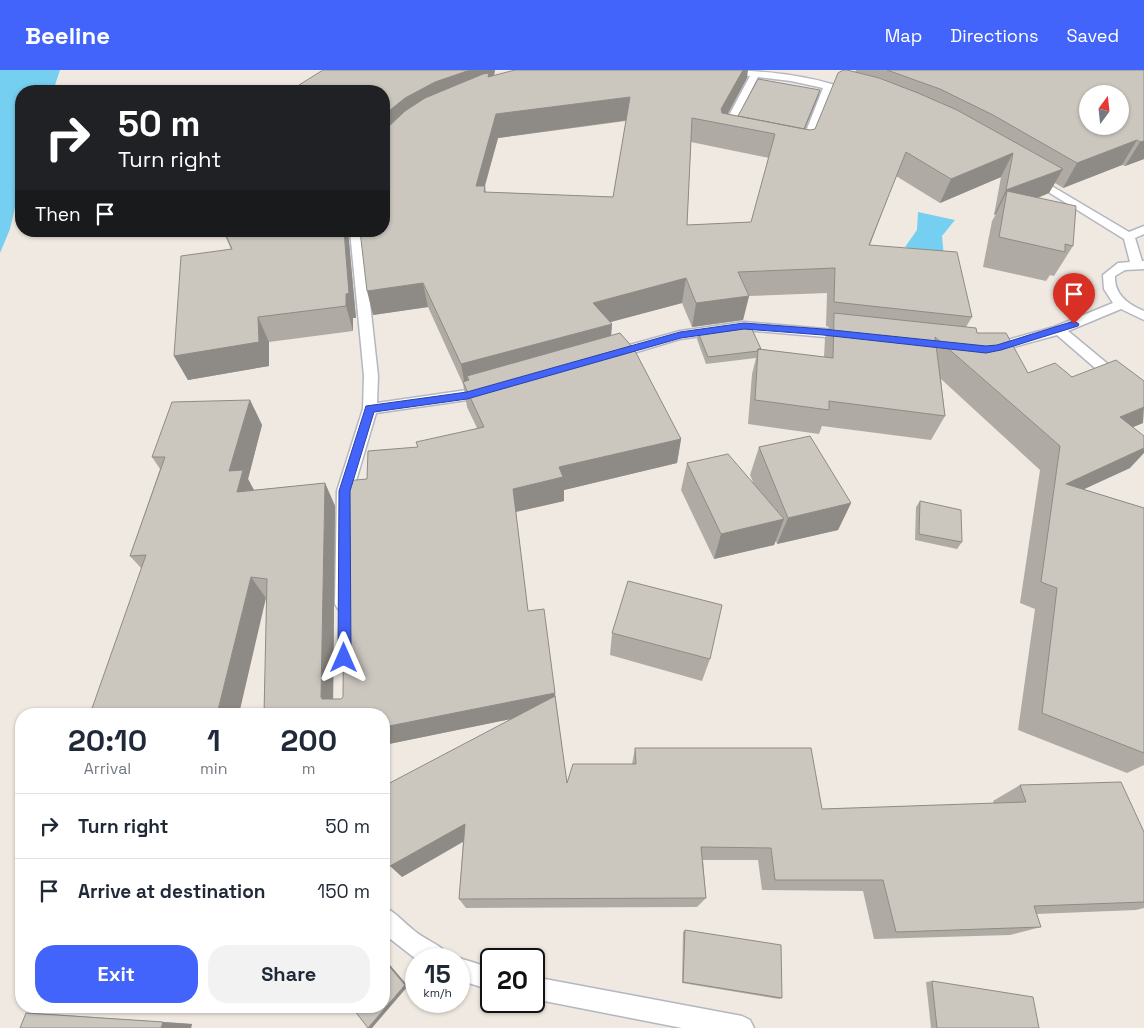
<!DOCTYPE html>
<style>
:root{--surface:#fff;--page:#f2f2f3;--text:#1f2937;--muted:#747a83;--line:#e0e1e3;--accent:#4264fb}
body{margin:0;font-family:"Space Grotesk",sans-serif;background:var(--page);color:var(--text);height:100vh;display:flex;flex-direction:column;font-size:19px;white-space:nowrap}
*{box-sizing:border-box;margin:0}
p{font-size:16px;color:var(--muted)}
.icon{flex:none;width:28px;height:28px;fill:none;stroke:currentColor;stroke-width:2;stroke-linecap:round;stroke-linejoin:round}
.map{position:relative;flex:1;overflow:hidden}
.drawer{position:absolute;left:15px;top:638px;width:375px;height:305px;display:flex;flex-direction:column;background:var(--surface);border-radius:20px;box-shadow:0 1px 4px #0004}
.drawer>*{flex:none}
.banner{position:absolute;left:15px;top:15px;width:375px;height:152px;border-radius:20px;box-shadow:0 1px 4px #0004;background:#202124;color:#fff;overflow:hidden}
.needle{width:32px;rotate:15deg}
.buttons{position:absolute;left:1079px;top:15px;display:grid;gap:10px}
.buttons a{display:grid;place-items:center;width:50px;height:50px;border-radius:50%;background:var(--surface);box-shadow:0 1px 4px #0004;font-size:25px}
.speed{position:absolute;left:405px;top:878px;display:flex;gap:10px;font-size:25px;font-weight:700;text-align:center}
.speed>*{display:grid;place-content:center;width:65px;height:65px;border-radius:50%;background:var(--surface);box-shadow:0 1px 4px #0004;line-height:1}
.speed small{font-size:12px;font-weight:400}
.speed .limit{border:2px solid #111;border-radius:8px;background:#fff;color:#111}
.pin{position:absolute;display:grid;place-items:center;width:42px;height:42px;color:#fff;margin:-51px -21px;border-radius:50% 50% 50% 0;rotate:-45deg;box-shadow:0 0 5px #0007}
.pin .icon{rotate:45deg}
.me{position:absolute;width:55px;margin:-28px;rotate:0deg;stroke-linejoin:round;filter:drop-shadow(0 0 4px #0008)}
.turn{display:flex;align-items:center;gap:18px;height:105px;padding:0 20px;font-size:22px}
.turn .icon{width:65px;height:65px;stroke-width:2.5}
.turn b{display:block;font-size:35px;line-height:42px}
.then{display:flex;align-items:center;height:48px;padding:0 20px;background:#0003;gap:10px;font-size:19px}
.eta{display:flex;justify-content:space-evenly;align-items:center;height:85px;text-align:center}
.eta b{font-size:30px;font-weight:600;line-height:35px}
.button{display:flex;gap:10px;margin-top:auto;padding:10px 20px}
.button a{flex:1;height:58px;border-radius:20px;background:var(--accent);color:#fff;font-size:20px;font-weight:600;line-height:58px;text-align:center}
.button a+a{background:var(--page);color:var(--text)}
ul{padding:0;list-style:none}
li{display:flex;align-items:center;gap:15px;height:65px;padding:0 20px;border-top:1px solid var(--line)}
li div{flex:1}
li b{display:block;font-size:19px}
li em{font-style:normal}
header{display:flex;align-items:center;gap:30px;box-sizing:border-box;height:70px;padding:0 25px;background:var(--accent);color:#fff}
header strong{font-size:24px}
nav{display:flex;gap:28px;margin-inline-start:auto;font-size:18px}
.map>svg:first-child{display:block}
.water{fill:#75cff0}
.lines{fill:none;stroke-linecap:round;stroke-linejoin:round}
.lane-casing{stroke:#b4b7c1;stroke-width:3}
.lane{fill:#fff;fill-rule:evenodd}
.wall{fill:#afaba4;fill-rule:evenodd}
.shaded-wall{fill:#8e8b86}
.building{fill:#cbc7bf;stroke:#8e8b86;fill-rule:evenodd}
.route{fill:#4264fb;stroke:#2b41a3}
</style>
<header>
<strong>Beeline</strong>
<nav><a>Map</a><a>Directions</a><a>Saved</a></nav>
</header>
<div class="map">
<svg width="1144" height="958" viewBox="0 0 1144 958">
<rect width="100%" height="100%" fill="#efe9e1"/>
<path class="water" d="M0,0H60L53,21H21V112L10,159L0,183Z
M918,142L955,150L942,166L944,187L905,177L917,160Z"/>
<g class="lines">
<defs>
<path id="lane" d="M713,0C754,0 796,3 835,15C842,18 851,17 857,22L852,25L832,20L809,79L804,82L799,79L823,18L791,11L758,7L729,64L724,67L719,64L750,6L718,3Z
M1033,105L1129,162L1144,156V164L1135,168L1142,191H1144V199L1125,200L1115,206C1114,225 1129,235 1144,241V250L1121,239L1068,261L1144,324V337L1139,336L1057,265L991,283L986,282L984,279L986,276L1054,257L1113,233L1104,219L1103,205L1118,193L1130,192L1124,169L1029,110L1028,108Z
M350,161H362L378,306L377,333L467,320L486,315L491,317L493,320L491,323L467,330L376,343L353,421V534L350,539L344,541L338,539L335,534L337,421L363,339L364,306Z
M744,252L848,261L855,265L848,269L744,260L680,269L613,289L608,287L606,284L608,281L680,261Z
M384,837C396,842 405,854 416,862C427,871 445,876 450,889H416L384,864Z
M459,888L491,898V920L459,910V889H457Z
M534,907L742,946L750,950L754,958H682L534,929Z"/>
</defs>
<use href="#lane" class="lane-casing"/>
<use href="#lane" class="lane"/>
</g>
<path class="wall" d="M495,0L494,6L747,8L728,44L738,46L820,20L818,27L805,59L810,60L815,59L855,2L856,0H1144V89L1125,96L1122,95L1063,118L1055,113L1049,123L1038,128L1073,176L1054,206L1050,205L1046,211L983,197L992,151L996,144L994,145L1001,107L940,133L896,106L870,175L972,247L966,257L977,263L1028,303L1072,307L1143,353L1133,357L1130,398L1083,419L1144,438V695L1127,703L1018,660L1035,539L1020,533L1040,400L941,309L945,346L931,370L822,356L819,364L748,354L752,304L756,288L706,294L697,269L698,262L761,279L824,287L825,268L829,257L826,256L827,223L749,226L743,250L692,257L682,233L610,252L612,254L611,266L681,369L677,393L564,420V431L516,442L528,541L555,623L567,713L632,694L635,678L822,739L994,734L993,731L1020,715L1144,762V838L1136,840L1036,844L1041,857L1010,865L874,869L863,821L762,820L758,790H703L706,828L697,837L466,838L459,829L463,772L402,807L510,649L384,675V644H264L267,528L141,498L130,486L160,399L152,387L250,330L262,355L248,409L254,420L325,413L335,436L333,629H341L343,627L367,409L418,377L477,358L467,337L463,314L428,237L373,245L384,161L300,20L299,15ZM626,51L613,127L486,122L485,116L498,68ZM691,72L769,88L751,152L687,155Z
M223,161H348L356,248H353V261L269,272V296L188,310L174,286L231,179Z
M759,377L851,433L838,460L777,474L776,471L774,475L714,489L681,420L687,393L753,412L750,405Z
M920,431L962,472L957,479L915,470L916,437Z
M612,563L710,589L702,611L610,585Z
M685,860L782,928L779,929L682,913L683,862Z
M932,911L1039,958H931L926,912Z
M26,943L65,945L192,954L191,958Z"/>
<path class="shaded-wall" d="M470,0H495L492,16L384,73V45L405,28L435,12Z
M743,0H748L747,8L722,54L721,39Z
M820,20L818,27L799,73L801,66Z
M630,27L628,50L498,68L478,140L476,116L496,44Z
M1137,70L1122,95L1063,118L1077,93Z
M1144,71V89L1125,96L1140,72Z
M1013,83L1001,107L940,133L951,109Z
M1063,99L1049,123L1004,141L1007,121L996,144L994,145L1006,120Z
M344,161H348L356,248H353V261L346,236Z
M686,208L682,233L592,257L593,233Z
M423,213L428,237L373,245L367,221Z
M749,226L743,250L692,257L696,233Z
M258,247L269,272V296L188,310L174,286Z
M612,254L610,278L469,310L467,306L469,317L465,316L461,294Z
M250,330L262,355L248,409L256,424L237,422L229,401Z
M1144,337L1143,353L1099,371L1120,347Z
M681,369L677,393L564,420V431L515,442L513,419L559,397Z
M1144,378V383L1130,398L1052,434L1066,414Z
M325,413L335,436L333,644L321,627Z
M851,433L838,460L777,474L788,448Z
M784,449L774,475L714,489L721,464Z
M251,507L266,528L239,644H217Z
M555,623L556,640L384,675V657Z
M465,754L471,767L402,807L390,796Z
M384,888L408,916L372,958H368Z
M163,952L192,954L191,958H161Z"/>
<path class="building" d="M323,0H470L435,12L405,28L384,45V21H298L305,17L299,15Z
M515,0H743L721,39L722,43L810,60L815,59L838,3L843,0H847L879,8L918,23L957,40L1063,99L1006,120L1013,83L951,109L906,82L869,175L957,182L972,247L834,232L835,198L738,202L749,226L696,233L686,208L593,233L612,254L461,294L423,213L367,221L360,161H384V59H386L405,41L425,28L483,4L489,3L488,7ZM630,27L613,127L484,122L485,116H476L496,44ZM692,48L775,64L751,152L687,155Z
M887,0H1144V71L1140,72L1137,70L1077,93L993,45L940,19ZM1088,24H1120V56H1088Z
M758,9L820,20L804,59L738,46Z
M1007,121L1076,136L1073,176L1065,174V182L999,167Z
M224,161H344L349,223L346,224V236L258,247L259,272L174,286L181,186L232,179Z
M834,243L976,258L977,263H1006L1028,303L1055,293L1072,307L1116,290L1144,311V337L1120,347L1144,366V378L1066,414L1144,438V683L1042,643L1057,518L1041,512L1060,376L935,267L945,346L829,331V340L755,330L758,279L833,288Z
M746,255H750L761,279H758V281L708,287L698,262Z
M620,263L634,279L681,369L559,397L563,407L513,419L528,541L544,539L555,623L384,657V644H264L267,509L251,507L217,644H90L146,485L130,486L165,387H152L172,332L250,330L229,401L243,400L237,422L325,413L321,627L322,629H341L343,627L345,411L367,409L368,381L418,377L416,372L484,357L463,312L469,310L467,306Z
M810,366L851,433L788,448L759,377Z
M728,384L784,449L721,464L687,393Z
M920,431L961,440L962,472L919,464Z
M628,511L722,535L710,589L612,563Z
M555,626L567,713L573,694H636L635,678H811L822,739L1026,732L1020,715L1121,712L1144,762V832L1034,836L1041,857L896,862L883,810H775L771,778L701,777L706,828L459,829L465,754L390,796L384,779V716Z
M685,860L781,875L782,928L683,912Z
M384,890L405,915L368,958L351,936H384Z
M932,911L1033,927L1039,958H937Z
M26,943L163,952L161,958H20Z"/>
<path class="route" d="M1074,251L1079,254L1078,256L1001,280L986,283L823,265L744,259L681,268L467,329L374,342L350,421L351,588L349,592L344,594L340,592L338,588L339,421L366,336L467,322L680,262L744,253L823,259L986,276L997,275Z"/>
</svg>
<div class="buttons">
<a><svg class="needle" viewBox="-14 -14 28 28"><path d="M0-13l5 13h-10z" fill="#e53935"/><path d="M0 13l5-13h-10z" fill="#747a83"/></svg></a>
</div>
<div class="speed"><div>15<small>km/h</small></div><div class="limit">20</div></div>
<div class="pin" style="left:1074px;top:254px;background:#d93025"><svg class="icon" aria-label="arrive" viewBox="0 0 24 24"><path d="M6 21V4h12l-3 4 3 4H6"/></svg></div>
<svg class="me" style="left:344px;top:588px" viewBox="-20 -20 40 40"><path d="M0-17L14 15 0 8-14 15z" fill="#4264fb" stroke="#fff" stroke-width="4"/></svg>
<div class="banner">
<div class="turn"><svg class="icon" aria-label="right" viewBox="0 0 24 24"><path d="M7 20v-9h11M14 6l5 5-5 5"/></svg><div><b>50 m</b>Turn right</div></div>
<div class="then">Then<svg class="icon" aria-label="arrive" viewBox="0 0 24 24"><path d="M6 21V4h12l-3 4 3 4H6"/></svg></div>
</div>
<section class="drawer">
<div class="eta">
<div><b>20:10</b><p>Arrival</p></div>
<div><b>1</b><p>min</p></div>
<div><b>200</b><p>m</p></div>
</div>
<ul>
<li><svg class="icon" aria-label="right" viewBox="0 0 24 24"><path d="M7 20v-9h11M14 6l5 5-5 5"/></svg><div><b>Turn right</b></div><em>50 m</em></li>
<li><svg class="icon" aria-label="arrive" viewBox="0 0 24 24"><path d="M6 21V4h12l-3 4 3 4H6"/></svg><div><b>Arrive at destination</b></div><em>150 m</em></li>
</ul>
<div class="button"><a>Exit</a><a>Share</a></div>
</section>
</div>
